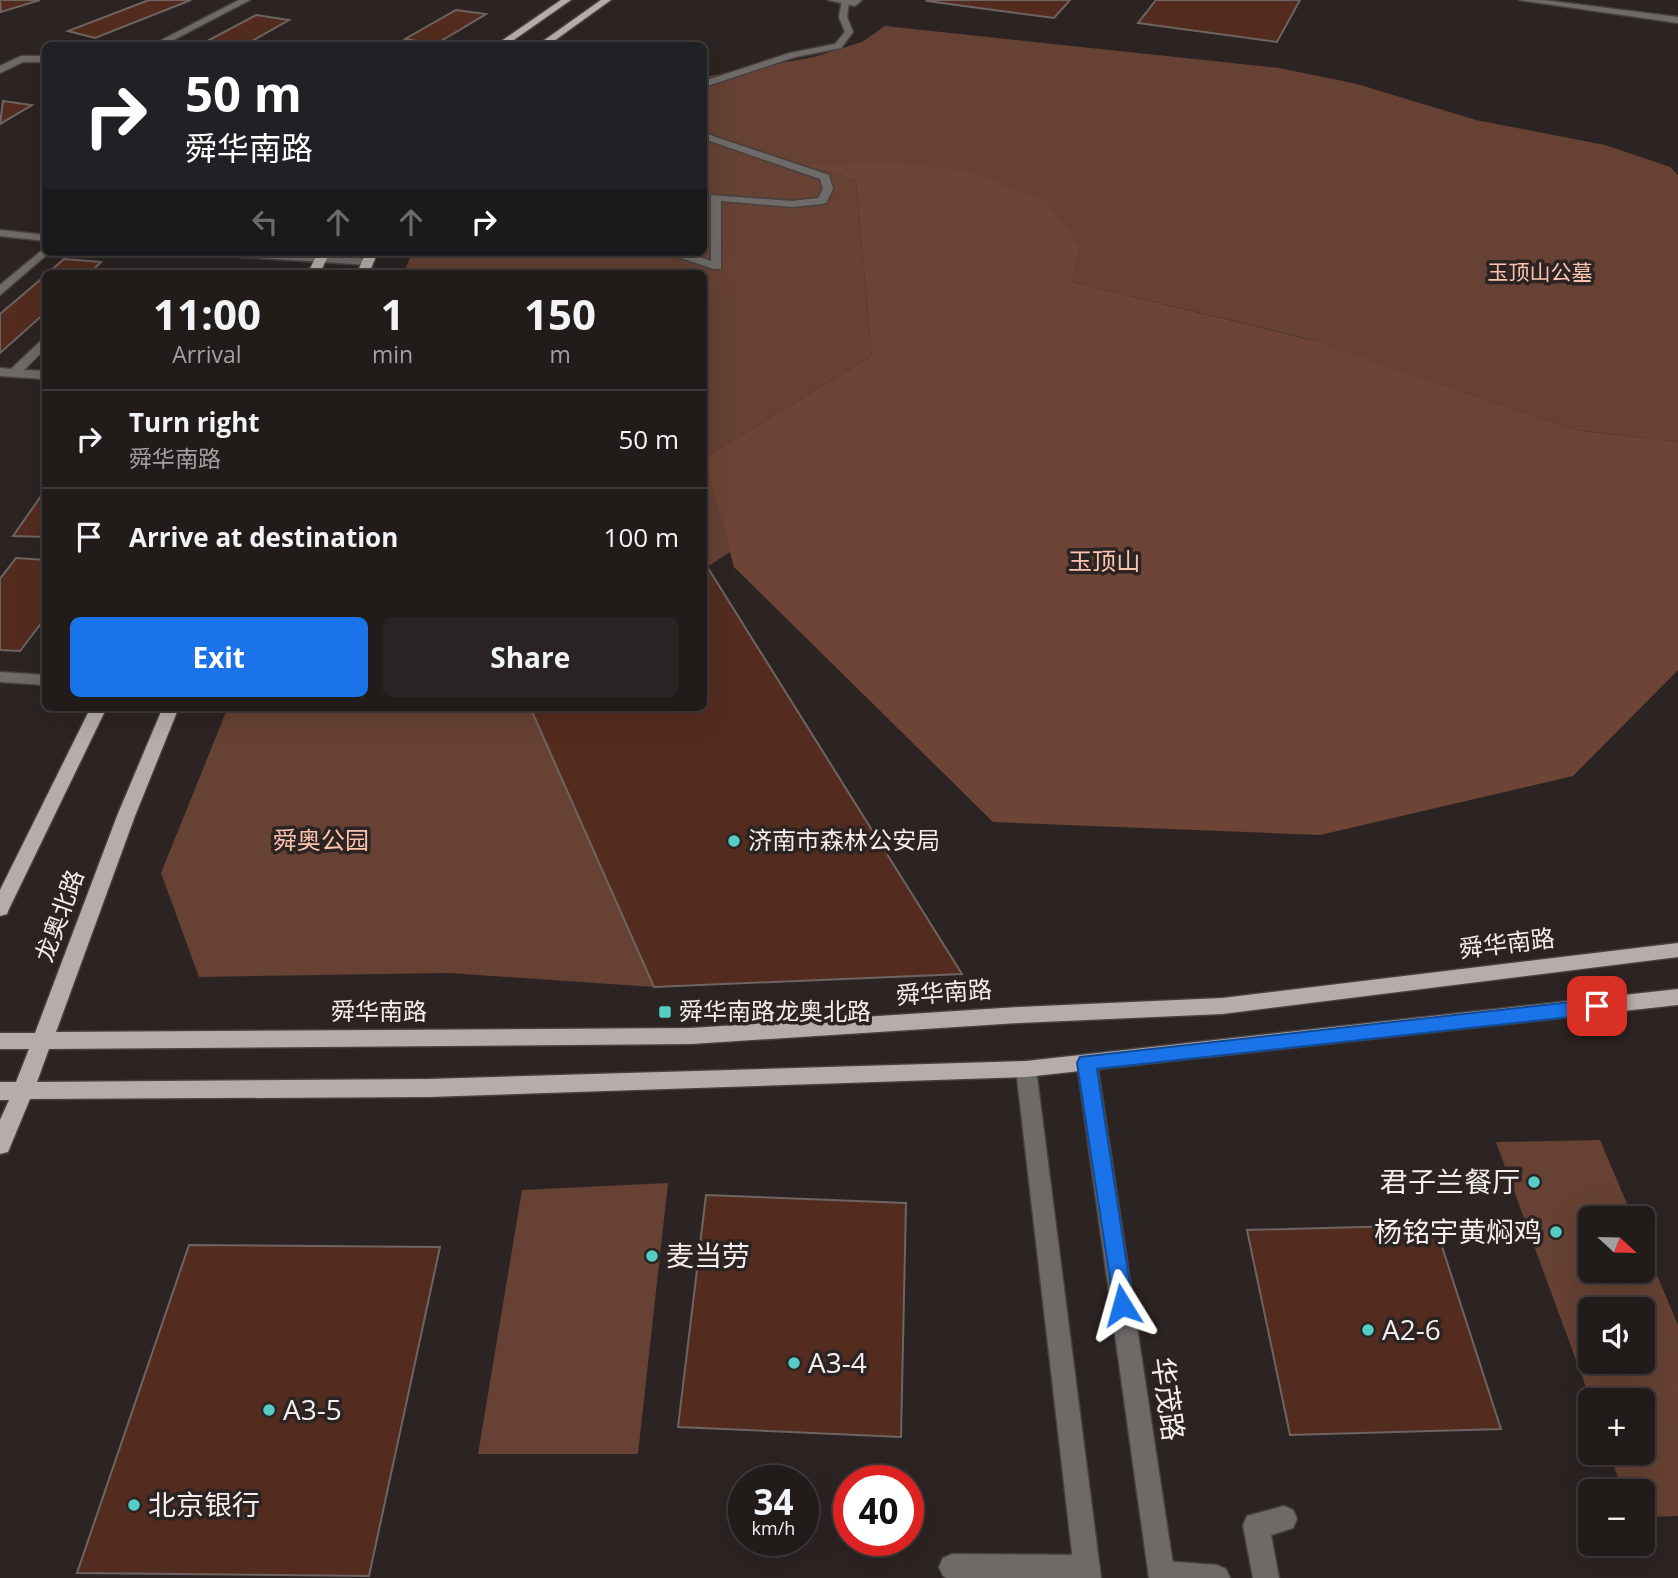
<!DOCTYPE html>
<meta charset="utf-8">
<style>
:root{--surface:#211b1a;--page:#292423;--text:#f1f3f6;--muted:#a2a1a2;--line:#3e3939;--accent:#1a73e8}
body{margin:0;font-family:"Open Sans","Noto Sans SC",sans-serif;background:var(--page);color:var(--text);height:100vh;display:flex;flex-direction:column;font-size:26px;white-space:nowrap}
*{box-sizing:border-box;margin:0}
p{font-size:23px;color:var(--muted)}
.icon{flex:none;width:38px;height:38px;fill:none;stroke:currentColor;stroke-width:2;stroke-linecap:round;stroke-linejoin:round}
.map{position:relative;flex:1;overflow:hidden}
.drawer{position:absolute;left:42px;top:270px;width:665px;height:441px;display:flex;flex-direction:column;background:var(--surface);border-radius:10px;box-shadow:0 7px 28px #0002,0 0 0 2px var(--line)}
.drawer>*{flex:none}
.banner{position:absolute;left:42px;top:42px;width:665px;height:214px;border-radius:10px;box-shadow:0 7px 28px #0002,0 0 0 2px var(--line);background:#202124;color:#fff;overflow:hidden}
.needle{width:46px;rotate:112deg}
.tools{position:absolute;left:1578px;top:1206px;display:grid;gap:14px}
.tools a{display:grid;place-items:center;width:77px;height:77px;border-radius:10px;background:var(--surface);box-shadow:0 7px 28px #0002,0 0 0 2px var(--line);font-size:35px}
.speed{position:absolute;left:728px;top:1465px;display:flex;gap:14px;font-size:35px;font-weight:700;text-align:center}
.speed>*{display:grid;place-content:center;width:91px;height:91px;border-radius:50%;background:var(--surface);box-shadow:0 7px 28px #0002,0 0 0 2px var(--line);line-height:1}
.speed small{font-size:18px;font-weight:400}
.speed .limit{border:10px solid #d22;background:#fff;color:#111}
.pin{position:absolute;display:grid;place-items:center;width:60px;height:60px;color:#fff;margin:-30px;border-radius:14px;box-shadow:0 4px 10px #0006}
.me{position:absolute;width:77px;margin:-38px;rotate:352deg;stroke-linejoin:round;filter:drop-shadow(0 0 5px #0008)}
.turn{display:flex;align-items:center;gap:24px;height:147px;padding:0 28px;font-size:32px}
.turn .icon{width:91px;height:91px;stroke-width:2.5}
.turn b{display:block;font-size:49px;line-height:60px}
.lanes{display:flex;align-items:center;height:66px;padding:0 28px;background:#0003;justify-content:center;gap:35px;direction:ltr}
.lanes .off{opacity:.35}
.eta{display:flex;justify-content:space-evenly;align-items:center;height:119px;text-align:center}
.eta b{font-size:42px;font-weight:700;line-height:49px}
.cta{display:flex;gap:14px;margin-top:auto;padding:14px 28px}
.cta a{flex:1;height:80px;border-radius:10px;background:var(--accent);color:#fff;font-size:28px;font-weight:700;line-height:80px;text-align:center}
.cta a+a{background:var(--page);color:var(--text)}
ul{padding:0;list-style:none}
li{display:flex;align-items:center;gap:21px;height:98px;padding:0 28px;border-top:2px solid var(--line)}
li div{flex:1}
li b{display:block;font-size:26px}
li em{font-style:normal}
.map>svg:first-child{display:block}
.green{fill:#664134;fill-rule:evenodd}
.forest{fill:#6d4436}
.building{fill:#532c1f;stroke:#6e6461;stroke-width:2}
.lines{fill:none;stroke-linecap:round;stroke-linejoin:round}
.service-casing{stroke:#48403e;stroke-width:3}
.minor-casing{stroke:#48403e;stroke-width:3}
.tertiary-casing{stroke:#48403e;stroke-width:3}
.primary-casing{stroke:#48403e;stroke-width:3}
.service{fill:#6e6a68;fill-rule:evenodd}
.minor{fill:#6e6a68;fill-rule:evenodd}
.tertiary{fill:#6e6a68;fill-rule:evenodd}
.primary{fill:#b6adaa;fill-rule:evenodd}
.route{fill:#1a73e8;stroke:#114b97;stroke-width:2}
.poi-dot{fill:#55cdc6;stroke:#2c2422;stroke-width:2.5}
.labels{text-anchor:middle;stroke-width:7;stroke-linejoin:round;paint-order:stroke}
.far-park-label{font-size:21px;fill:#ffc4b0;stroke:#2c2422}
.park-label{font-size:24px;fill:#ffc4b0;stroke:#2c2422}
.poi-label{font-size:24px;fill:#f4eeec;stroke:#2c2422;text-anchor:start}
.street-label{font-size:24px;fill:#f4eeec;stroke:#2c2422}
.near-poi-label{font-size:28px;fill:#f4eeec;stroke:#2c2422;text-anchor:start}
.near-street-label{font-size:28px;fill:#f4eeec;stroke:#2c2422}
</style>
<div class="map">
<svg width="1678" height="1578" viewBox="0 0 1678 1578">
<rect width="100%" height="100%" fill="#2c2422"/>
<path class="green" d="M885,26L1279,68L1357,84L1476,120L1605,145L1670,167L1678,175V442L1574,430L1308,339L1072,282L1081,247L812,166L856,180L872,356L704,458L730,552L704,569V273H404L412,252H704V77L814,57L862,42Z
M228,707H530L654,987L449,973L199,977L161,873Z
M1600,1140L1633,1218H1591V1270H1643V1242L1678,1325V1516L1643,1517V1491H1623L1609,1453L1643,1452V1400L1591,1401L1496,1142ZM1643,1309V1362H1591V1309Z
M668,1183L638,1454H478L522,1190Z"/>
<path class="forest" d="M886,161L968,171L1046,201L1081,247L1072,282L1315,341L1574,430L1678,442V670L1573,776L1320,835L993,822L734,567L704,458L872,356L856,180L809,165Z"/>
<path class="building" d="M0,0H40L1,12Z
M149,0H191L95,38L68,31Z
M1070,0L1054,18L927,1L928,0Z
M1156,0H1300L1277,42L1138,23Z
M456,10L486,14L436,44L405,39Z
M256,15L289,20L243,46H198Z
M3,101L32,105L0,124Z
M64,259L101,262L90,273H48Z
M46,275V312L0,353V314Z
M46,489V537L13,536Z
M16,558L46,560V617L20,651L0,650V579Z
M708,568L962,974L654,987L530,707H704V569Z
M706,1195L906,1203L901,1437L678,1427Z
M1435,1225L1501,1429L1290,1435L1247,1230Z
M189,1245L440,1247L369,1576L77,1573Z"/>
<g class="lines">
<defs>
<path id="service" d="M842,0L849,2L847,17L853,32L841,48L795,57L704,87V81L790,53L835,44L845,32L839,17Z
M704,133L829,175L833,189L826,203L822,204L792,207L721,201V269H713L670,254L668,252H685L711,261V195L792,201L818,198L823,189L820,179L704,139Z
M46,247V252H50L0,295V285Z
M46,336V348L24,370L46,371V379L0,376V368L11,369Z
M1284,1506L1293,1510L1297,1519L1293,1528L1271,1535L1279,1578H1253L1243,1525L1247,1516Z
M952,1554L1087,1555L1096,1559L1100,1568L1095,1578H947L943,1576L939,1567L943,1558Z
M1162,1561L1217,1565L1226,1569L1230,1578H1150L1149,1574L1153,1565Z"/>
<path id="minor" d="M239,0H250L162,46H150Z
M46,56V62H23L0,73V66L21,56Z
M0,672L46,675V685L0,682Z"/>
<path id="tertiary" d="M828,0H862L855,6Z
M1519,0H1543L1678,17V23Z
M0,230L46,235V241L0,236Z
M203,252H263L368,259L374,262L368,265L209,255Z
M1087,1055L1094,1057L1097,1063L1175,1578H1149L1077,1063L1080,1057Z
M1026,1061L1033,1063L1036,1069L1101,1578H1075L1016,1069L1019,1063Z"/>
<path id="primary" d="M561,0H571L505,46H494Z
M601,0H611L547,46H536Z
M318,252H330L320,273H308Z
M366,252H378L369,273H357Z
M91,707H107L9,909L7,914L0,916V890Z
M163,707H179L135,816L56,1032L691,1028L1019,1007L1222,998L1678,943V957L1222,1014L1019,1023L691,1044L49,1049L37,1082L429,1079L1026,1061L1678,989V1005L1026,1077L429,1097L30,1099L8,1152L0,1154V1120L9,1100H0V1082H16L29,1049H0V1033H35L117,816Z"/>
</defs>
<use href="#service" class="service-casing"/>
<use href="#minor" class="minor-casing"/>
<use href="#tertiary" class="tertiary-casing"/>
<use href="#primary" class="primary-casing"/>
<use href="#service" class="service"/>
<use href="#minor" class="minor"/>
<use href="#tertiary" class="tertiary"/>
<use href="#primary" class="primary"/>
</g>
<path class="route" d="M1597,999L1606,1006L1597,1014L1097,1069L1133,1305L1130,1312L1122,1315L1115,1312L1077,1063L1080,1057Z"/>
<g class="poi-dot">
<circle cx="734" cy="841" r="7"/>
<rect x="658" y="1005" width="14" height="14" rx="3.5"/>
<circle cx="1534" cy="1182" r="7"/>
<circle cx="1556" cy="1232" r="7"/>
<circle cx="652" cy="1256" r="7"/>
<circle cx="1368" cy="1330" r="7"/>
<circle cx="794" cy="1363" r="7"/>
<circle cx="269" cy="1410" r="7"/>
<circle cx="134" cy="1505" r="7"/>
</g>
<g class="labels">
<g class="far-park-label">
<text x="1540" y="280">玉顶山公墓</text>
</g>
<g class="park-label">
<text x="1104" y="570">玉顶山</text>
<text x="321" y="849">舜奥公园</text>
</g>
<g class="poi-label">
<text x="748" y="849">济南市森林公安局</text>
<text x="679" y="1020">舜华南路龙奥北路</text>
</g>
<g class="street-label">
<text transform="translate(60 916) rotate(-70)" y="8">龙奥北路</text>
<text transform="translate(1507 944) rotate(-7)" y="8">舜华南路</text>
<text transform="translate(944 993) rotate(-4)" y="8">舜华南路</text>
<text x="379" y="1020">舜华南路</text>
</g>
<g class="near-poi-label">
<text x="1520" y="1192" text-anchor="end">君子兰餐厅</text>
<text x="1542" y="1242" text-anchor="end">杨铭宇黄焖鸡</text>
<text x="666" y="1266">麦当劳</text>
<text x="1382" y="1340">A2-6</text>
<text x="808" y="1373">A3-4</text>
<text x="283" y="1420">A3-5</text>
<text x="148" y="1515">北京银行</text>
</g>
<g class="near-street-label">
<text transform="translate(1168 1399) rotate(82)" y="10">华茂路</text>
</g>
</g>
</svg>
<div class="tools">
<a><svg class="needle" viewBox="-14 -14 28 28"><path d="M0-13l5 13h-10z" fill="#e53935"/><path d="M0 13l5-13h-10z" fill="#a2a1a2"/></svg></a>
<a><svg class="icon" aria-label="sound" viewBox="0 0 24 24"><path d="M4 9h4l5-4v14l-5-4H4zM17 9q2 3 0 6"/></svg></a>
<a>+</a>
<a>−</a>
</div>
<div class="speed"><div>34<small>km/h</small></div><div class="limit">40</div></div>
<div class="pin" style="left:1597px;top:1006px;background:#d93025"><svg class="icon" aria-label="arrive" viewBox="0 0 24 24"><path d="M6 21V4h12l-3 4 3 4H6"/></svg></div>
<svg class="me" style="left:1122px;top:1305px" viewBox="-20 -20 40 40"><path d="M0-17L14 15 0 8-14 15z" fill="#1a73e8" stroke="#fff" stroke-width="4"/></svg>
<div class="banner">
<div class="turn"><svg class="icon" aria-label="right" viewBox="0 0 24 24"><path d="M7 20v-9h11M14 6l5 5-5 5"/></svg><div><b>50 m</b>舜华南路</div></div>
<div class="lanes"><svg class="icon off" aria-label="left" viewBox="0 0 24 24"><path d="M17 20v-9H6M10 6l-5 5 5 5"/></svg><svg class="icon off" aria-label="ahead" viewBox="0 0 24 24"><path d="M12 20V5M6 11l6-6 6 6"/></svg><svg class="icon off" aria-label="ahead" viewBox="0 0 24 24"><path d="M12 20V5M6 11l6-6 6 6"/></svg><svg class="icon" aria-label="right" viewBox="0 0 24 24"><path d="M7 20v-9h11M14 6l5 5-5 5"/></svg></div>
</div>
<section class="drawer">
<div class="eta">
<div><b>11:00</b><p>Arrival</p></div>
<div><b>1</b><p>min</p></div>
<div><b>150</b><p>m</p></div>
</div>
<ul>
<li><svg class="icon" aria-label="right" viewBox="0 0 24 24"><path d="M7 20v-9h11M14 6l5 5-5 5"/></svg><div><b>Turn right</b><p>舜华南路</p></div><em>50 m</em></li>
<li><svg class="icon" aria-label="arrive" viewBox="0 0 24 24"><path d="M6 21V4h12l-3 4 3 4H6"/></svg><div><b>Arrive at destination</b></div><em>100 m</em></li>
</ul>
<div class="cta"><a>Exit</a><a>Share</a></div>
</section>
</div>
